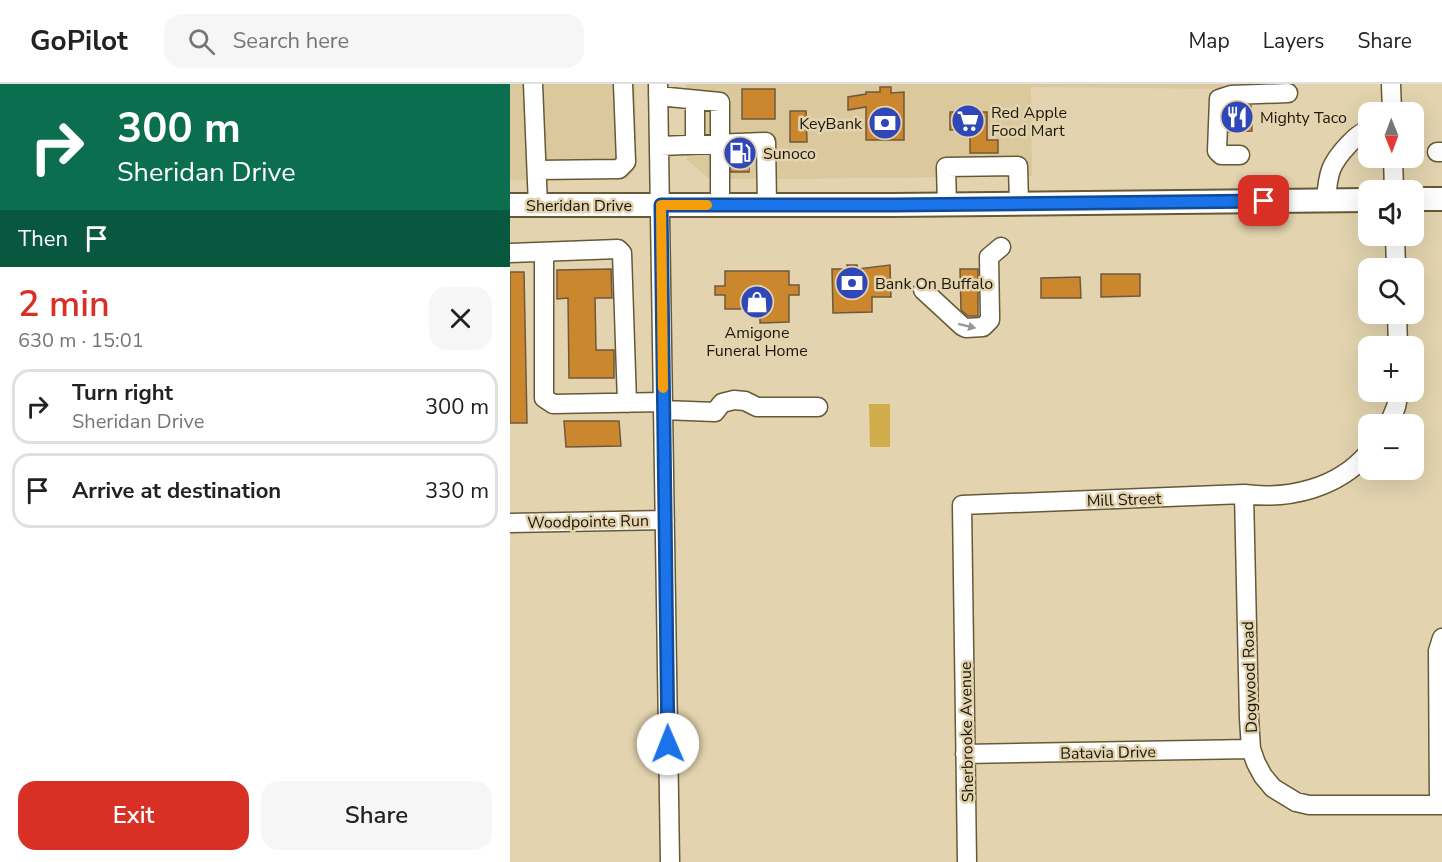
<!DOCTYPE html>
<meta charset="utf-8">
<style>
:root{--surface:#fff;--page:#f6f6f6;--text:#222;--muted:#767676;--line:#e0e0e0;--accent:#d93025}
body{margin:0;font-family:"Nunito Sans",sans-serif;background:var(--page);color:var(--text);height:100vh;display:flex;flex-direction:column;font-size:22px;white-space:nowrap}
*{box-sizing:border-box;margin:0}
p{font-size:20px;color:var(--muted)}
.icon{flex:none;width:33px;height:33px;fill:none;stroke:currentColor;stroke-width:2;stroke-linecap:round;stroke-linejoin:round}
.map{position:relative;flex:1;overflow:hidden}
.drawer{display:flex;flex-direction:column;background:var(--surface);width:510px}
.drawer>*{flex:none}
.guide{background:#0b6e4f;color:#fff;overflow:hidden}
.needle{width:39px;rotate:179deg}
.fabs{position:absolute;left:848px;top:18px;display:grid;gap:12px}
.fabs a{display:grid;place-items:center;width:66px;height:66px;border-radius:12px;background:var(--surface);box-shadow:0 6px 24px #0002;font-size:30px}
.pin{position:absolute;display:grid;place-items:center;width:51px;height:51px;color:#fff;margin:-26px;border-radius:12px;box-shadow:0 3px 9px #0006}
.me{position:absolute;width:66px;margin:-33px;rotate:359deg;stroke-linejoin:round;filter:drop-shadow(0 0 4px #0008)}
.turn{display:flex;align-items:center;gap:21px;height:126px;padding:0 18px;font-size:27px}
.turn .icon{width:78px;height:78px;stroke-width:2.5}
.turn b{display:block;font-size:42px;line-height:51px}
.then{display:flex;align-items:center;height:57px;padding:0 18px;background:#0003;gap:12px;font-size:22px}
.round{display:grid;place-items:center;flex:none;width:63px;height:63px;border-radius:18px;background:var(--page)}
.headline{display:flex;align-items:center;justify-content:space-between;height:102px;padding:0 18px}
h1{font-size:36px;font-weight:600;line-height:45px;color:var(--accent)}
.action{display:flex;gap:12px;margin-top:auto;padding:12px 18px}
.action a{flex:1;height:69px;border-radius:18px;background:var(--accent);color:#fff;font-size:24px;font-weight:600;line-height:69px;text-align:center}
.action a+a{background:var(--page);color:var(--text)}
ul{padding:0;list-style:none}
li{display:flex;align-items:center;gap:18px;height:75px;margin:0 12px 9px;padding:0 6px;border:3px solid var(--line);border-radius:18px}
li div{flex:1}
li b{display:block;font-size:22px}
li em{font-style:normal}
header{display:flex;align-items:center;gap:36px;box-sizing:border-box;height:84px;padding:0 30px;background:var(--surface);border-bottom:2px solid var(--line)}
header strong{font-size:28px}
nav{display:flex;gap:33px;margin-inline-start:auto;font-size:21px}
.search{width:420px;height:54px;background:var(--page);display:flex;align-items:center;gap:15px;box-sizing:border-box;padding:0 21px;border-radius:18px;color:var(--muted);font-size:22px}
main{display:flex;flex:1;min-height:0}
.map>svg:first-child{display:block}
.built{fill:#dbc99d}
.green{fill:#d0ac4b}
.building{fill:#cb872e;stroke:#70583d;stroke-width:1.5}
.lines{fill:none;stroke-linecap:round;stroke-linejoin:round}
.minor-tunnel{stroke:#bbae8e;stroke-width:18;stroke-dasharray:18 9;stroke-linecap:butt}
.minor-casing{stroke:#665937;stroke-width:21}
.major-casing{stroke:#665937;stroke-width:26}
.minor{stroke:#fff;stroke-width:18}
.major{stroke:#fff;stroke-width:22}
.oneway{fill:#989690}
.route-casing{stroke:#114b97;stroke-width:15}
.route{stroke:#1a73e8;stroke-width:10}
.slow{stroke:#f59e0b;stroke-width:10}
.labels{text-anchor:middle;stroke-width:5;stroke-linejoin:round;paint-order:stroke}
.poi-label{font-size:16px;fill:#1b1608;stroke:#e3d4af;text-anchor:start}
.street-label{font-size:16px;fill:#1b1608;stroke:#e3d4af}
</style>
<header>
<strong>GoPilot</strong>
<div class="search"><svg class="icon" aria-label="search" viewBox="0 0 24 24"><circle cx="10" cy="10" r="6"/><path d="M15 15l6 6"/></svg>Search here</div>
<nav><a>Map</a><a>Layers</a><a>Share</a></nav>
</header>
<main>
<section class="drawer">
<div class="guide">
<div class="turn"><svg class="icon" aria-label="right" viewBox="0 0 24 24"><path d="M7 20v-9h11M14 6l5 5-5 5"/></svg><div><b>300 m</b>Sheridan Drive</div></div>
<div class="then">Then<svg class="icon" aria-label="arrive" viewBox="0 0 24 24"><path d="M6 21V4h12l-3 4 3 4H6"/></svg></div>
</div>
<div class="headline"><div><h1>2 min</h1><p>630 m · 15:01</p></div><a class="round"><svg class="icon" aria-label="close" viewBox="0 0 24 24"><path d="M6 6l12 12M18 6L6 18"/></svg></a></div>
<ul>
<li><svg class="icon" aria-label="right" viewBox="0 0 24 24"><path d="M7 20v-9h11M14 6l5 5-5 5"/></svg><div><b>Turn right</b><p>Sheridan Drive</p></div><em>300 m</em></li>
<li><svg class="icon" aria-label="arrive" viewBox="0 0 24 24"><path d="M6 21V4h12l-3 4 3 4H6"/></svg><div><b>Arrive at destination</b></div><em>330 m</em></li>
</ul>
<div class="action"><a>Exit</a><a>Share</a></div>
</section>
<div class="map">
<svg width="932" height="778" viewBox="0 0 932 778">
<rect width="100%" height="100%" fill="#e3d4af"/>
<path class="built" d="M0,0H125L127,82L117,95L0,96Z
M176,0H713V5L521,3L522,92L280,95H200L177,76Z"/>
<path class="green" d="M359,320H380V363H360Z"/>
<path class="building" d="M370,3H381V9L394,8V56H356V23L338,26V13L356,10V8H370Z
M232,5H265V35H232Z
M723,22H741L742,47L719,48L720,23Z
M280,27H296L297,58H280Z
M440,28H477V56H488V69H460V45L440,46Z
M239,70V88H221V71Z
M337,181H347L348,185L380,181L381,213H362V228L323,229L322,185H338Z
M101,185L102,214H85L86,266H104V294H59L58,214L47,215V186Z
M450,185H468V232H458L451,226Z
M215,187H279V201H289V211H279V238L250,239V225H215V211H205V202H215Z
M0,188H14L17,339H0Z
M591,190H630V212L591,213Z
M570,193L571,214H531V194Z
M54,337H109L111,362L56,363Z"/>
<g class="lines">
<path class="minor-tunnel" d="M221,77H239"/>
<defs>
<path id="minor" d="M23,0L28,122
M148,0L160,778
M881,0L882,28
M148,12L210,18V120
M185,16V60
M150,62L256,58L257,121
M927,68H932
M730,71H711L707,67L709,15L721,11L778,9
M883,74L884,106
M27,86L109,85L116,78L113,0
M816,116C818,89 820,80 839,60C845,54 850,49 858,46
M437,121L436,83L508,82L509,120
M885,152L886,184
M34,168V314L43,320L153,318
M0,169L108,165L112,169L117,319
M413,206L452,242L456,244L473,243L480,236V232L479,173L491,163
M887,230L888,262
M153,326L205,328L212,319L224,316L235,317L247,323H308
M879,340L886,323L889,308
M734,410L739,634L741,665L746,679L753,692L763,704L786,718L799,721H932
M0,439L155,436
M455,670L741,665
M929,721L928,567L932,554
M457,778L452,421L734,410C779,416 828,404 858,369"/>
<path id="major" d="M903,115H932
M0,121H384L858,116"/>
</defs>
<use href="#minor" class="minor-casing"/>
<use href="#major" class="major-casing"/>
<use href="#minor" class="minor"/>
<use href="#major" class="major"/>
</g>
<defs><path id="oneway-solid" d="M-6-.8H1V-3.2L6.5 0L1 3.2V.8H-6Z" transform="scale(1.5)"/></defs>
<use class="oneway" href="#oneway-solid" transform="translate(457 242) rotate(14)"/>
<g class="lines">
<defs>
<path id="route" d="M158,660L151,121H384L754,117"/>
</defs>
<use href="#route" class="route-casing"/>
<use href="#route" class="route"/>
<path class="slow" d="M153,304L151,121H197"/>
</g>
<defs>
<symbol id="restaurant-disc" viewBox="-11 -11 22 22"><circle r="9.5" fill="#2f47b8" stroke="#e3d4af"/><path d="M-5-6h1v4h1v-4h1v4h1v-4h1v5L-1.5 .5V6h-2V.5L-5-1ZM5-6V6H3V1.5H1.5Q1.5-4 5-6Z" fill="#fff"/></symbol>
<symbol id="supermarket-disc" viewBox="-11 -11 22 22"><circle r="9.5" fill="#2f47b8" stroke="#e3d4af"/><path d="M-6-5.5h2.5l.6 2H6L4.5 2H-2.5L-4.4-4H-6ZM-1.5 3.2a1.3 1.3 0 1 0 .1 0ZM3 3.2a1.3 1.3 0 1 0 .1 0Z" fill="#fff"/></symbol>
<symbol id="bank-disc" viewBox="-11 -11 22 22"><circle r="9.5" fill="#2f47b8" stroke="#e3d4af"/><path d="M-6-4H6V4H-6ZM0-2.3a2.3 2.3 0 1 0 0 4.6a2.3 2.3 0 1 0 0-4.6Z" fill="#fff"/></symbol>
<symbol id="fuel-disc" viewBox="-11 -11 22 22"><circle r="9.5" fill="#2f47b8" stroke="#e3d4af"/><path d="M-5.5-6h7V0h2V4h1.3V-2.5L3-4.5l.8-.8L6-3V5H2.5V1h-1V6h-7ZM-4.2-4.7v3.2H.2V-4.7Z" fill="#fff"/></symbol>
<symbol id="shop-disc" viewBox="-11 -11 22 22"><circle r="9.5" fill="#2f47b8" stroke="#e3d4af"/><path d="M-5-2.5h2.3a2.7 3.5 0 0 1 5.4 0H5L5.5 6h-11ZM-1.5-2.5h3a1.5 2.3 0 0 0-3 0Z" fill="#fff"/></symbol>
</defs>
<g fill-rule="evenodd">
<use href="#restaurant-disc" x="708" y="14" width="38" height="38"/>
<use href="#supermarket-disc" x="439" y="18" width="38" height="38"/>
<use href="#bank-disc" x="356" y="20" width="38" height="38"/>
<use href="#fuel-disc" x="211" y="50" width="38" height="38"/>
<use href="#bank-disc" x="323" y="180" width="38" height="38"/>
<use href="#shop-disc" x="228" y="199" width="38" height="38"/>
</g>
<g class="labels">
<g class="poi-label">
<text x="481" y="34">Red Apple<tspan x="481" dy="18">Food Mart</tspan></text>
<text x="750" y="39">Mighty Taco</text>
<text x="352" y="45" text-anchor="end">KeyBank</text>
<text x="253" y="75">Sunoco</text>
<text x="365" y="205">Bank On Buffalo</text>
<text x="247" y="254" text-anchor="middle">Amigone<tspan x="247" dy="18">Funeral Home</tspan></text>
</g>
<g class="street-label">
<text x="69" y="127">Sheridan Drive</text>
<text transform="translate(614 415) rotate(-2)" y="6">Mill Street</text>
<text transform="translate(78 437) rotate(-1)" y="6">Woodpointe Run</text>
<text transform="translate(739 593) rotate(-92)" y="6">Dogwood Road</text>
<text transform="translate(456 648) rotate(-91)" y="6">Sherbrooke Avenue</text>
<text transform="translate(598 668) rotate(-1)" y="6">Batavia Drive</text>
</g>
</g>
</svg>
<div class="fabs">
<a><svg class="needle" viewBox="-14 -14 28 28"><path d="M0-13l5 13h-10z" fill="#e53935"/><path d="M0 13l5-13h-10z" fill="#767676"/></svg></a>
<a><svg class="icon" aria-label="sound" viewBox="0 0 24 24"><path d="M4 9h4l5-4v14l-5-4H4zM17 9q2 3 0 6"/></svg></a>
<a><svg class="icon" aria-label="search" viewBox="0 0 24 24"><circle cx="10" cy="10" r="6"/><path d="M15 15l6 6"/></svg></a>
<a>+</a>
<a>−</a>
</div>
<div class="pin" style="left:754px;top:117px;background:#d93025"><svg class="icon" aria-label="arrive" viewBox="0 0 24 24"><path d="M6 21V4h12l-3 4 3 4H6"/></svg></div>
<svg class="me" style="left:158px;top:660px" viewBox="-20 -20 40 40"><circle r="19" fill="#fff"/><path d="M0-13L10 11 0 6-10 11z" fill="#1a73e8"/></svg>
</div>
</main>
